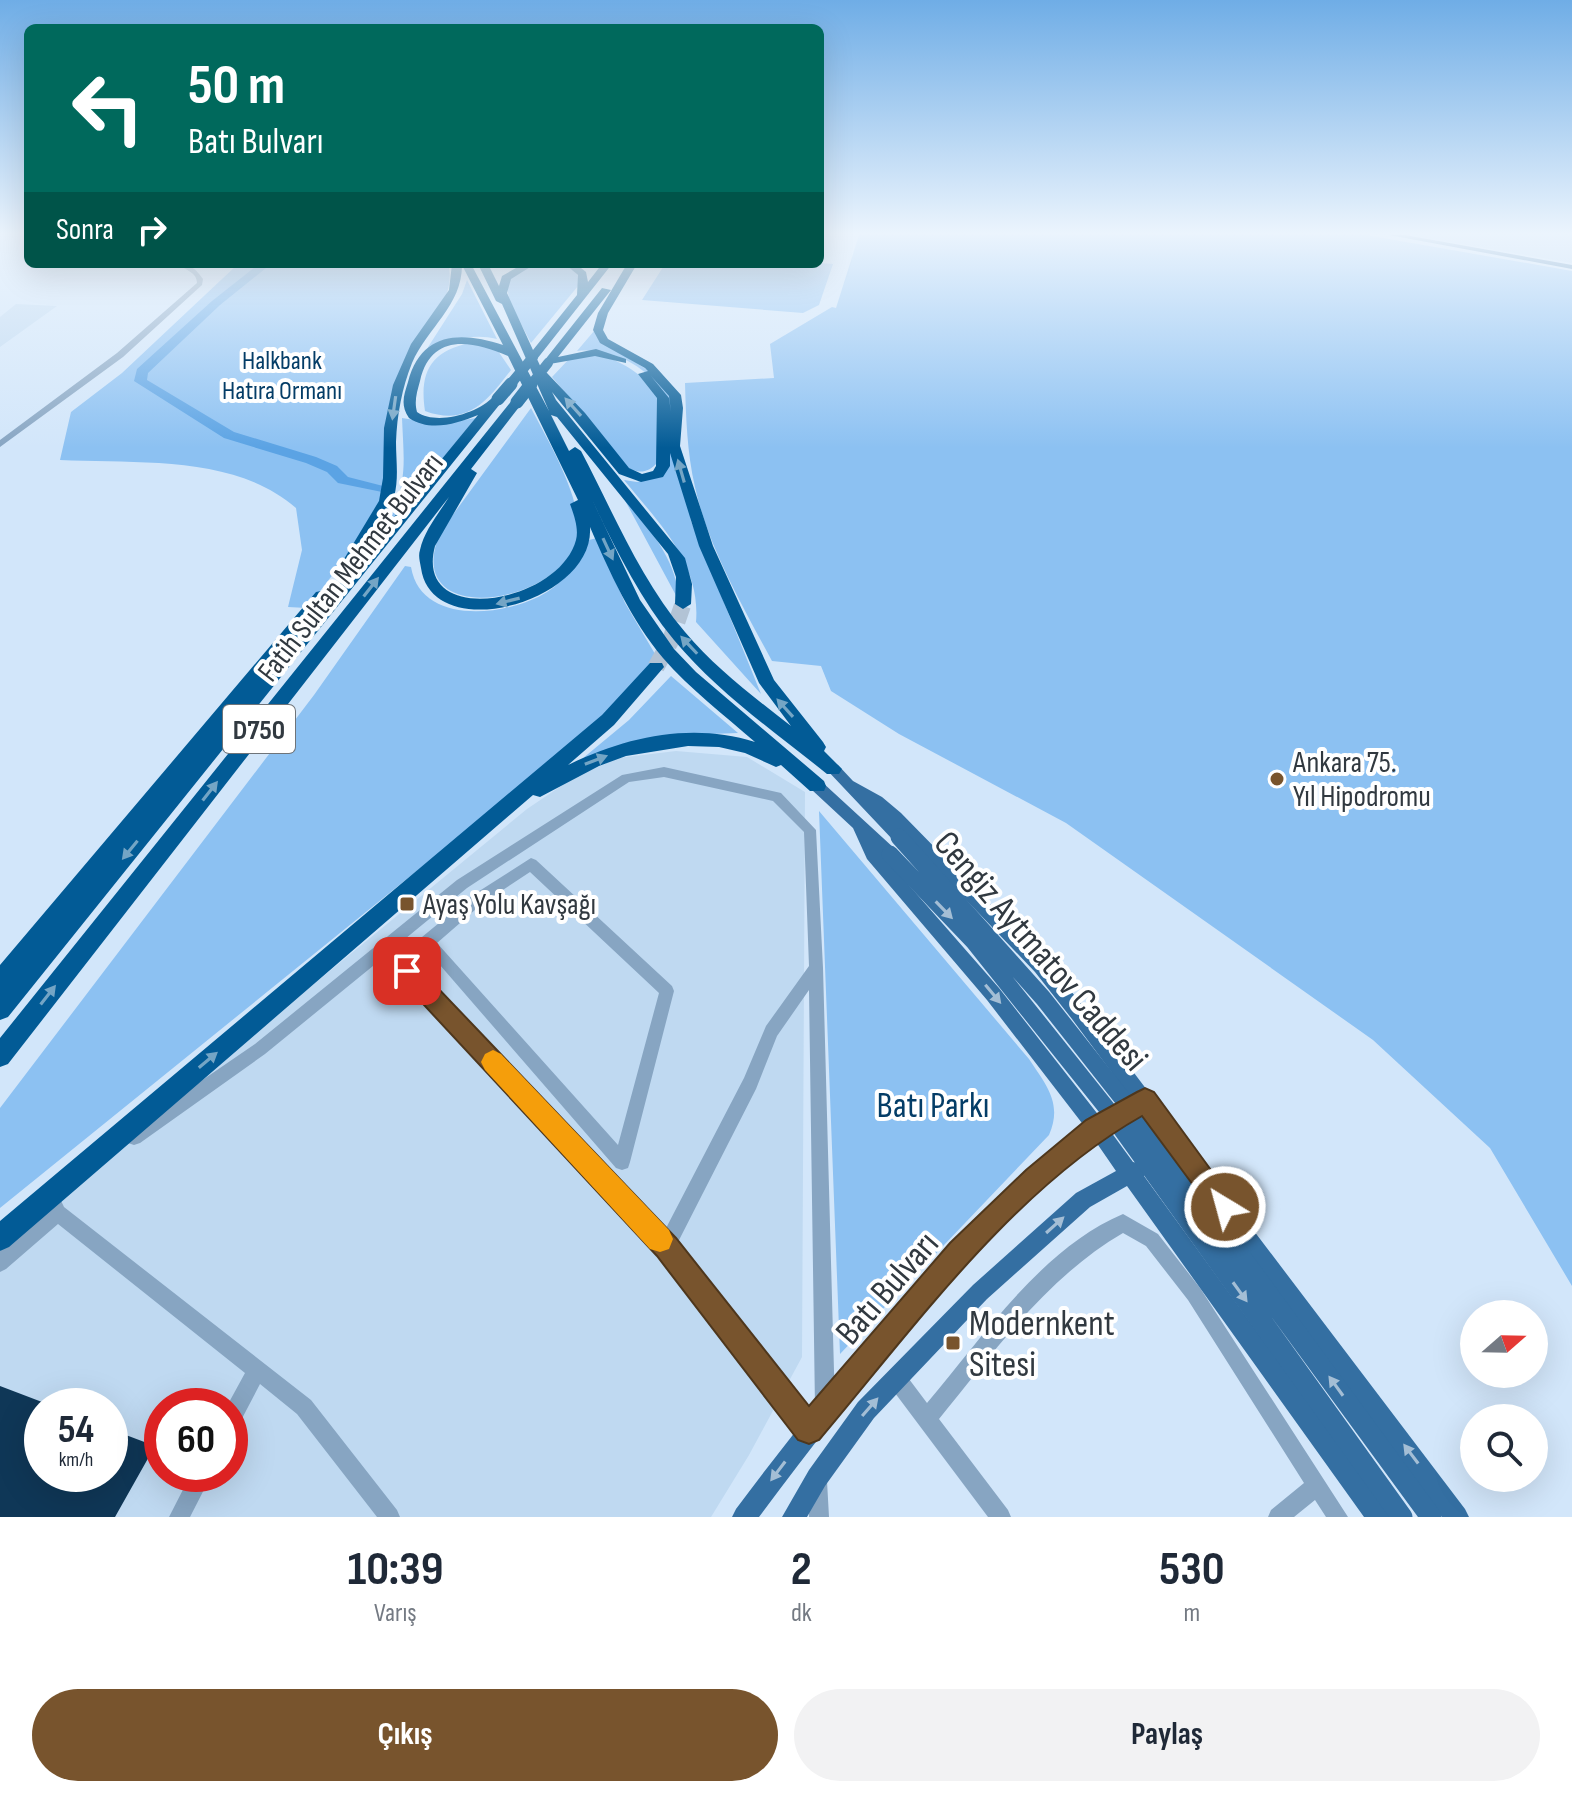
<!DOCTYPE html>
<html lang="tr">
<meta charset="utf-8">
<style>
:root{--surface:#fff;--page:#f2f2f3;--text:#1f2937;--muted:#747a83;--accent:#78542d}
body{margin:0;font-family:"Sofia Sans Condensed",sans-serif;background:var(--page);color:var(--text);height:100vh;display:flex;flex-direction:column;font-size:30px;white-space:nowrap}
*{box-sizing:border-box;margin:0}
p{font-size:26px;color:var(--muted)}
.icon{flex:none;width:44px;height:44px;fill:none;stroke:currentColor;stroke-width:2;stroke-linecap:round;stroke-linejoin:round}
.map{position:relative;height:1517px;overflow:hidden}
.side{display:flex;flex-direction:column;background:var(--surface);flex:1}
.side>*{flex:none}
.guide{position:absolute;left:24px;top:24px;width:800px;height:244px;border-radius:12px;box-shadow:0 8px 32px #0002;background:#00695c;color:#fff;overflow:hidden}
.needle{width:52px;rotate:70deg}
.fabs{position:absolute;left:1460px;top:1300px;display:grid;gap:16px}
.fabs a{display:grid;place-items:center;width:88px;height:88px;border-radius:50%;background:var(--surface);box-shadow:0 8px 32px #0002;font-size:40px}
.speed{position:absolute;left:24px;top:1388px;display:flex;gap:16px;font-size:40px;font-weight:700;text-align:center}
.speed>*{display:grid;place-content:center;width:104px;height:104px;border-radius:50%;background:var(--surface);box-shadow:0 8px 32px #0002;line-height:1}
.speed small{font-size:20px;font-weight:400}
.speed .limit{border:12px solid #d22;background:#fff;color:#111}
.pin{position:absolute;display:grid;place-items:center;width:68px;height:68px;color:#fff;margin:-34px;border-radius:16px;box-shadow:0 4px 12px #0006}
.me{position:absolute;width:88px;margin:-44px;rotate:323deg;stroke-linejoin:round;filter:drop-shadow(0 0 6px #0008)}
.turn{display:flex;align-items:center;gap:28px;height:168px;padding:0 32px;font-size:36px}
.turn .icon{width:104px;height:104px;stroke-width:2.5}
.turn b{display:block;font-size:56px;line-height:68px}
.then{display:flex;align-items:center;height:76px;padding:0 32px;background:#0003;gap:16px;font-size:30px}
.eta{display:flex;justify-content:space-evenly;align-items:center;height:136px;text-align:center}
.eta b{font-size:48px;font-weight:700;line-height:56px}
.button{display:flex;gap:16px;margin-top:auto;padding:16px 32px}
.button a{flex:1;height:92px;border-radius:48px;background:var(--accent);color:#fff;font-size:32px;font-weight:700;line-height:92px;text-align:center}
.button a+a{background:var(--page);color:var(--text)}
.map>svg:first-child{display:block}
.built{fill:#bfd9f1;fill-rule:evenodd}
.green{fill:#8cc1f2}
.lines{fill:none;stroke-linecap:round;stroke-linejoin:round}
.river{fill:#5ba3e4;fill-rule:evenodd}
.building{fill:#0f3757}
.highway-tunnel{stroke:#b2c3d5;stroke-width:17;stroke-dasharray:17 8;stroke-linecap:butt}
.minor{fill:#87a5c2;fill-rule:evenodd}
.major{fill:#346fa2;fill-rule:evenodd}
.highway{fill:#025b96;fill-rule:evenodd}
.major-bridge-far1{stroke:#346fa2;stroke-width:17}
.major-bridge{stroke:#346fa2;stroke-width:21}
.highway-bridge-far1{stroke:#025b96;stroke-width:10}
.highway-bridge{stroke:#025b96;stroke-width:13}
.oneway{fill:#74a5c5}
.oneway2{fill:#a4bed5}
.route{fill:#78542d;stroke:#4e371d;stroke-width:2}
.slow{fill:#f59e0b}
.poi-dot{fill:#78542d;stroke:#fff;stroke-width:3}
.labels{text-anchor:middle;stroke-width:8;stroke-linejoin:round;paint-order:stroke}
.far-park-label{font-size:26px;fill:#043d67;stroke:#fff}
.shield{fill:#fff;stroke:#6f7479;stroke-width:2}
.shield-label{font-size:28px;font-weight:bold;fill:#313940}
.street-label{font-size:30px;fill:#313940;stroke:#fff}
.poi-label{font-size:30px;fill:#313940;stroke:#fff;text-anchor:start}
.near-street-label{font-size:36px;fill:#313940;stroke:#fff}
.near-park-label{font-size:36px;fill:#043d67;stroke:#fff}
.near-poi-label{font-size:36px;fill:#313940;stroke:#fff;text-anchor:start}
</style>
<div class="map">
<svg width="1572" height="1517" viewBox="0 0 1572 1517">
<rect width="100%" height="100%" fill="#d2e6fa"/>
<path class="built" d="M1409,235H1572V263Z
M16,304L57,306L0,347V317Z
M676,751L747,757L805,792L802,1357L749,1455L711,1517H0V1249L169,1103L527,809L573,778L618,758ZM42,1406H110V1474H42ZM162,1406H230V1474H162Z"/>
<path class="green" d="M859,235H1366L1572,271V1286L1490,1148L1373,1040L1066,823L899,734L831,691L821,666L772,661C743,607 708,547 695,487C687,452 686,418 685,383L774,378L770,344L832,307L836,308Z
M238,264H448C459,302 415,339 399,373C380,415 394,455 382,494C370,530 330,578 307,608L288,607L302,550L296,508C234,454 137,464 60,460L71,412L122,373Z
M552,264L572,268L579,277L578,286L531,343L510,303L506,282L526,268Z
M665,264L820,263L833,264L819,305L803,313L642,300Z
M467,280L497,339C469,332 448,342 423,355L462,294Z
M594,331L599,340L651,372L670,397L691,521L761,694L696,622C701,563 658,522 624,480L637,482L660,477L661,389C641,363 610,348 577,351Z
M470,343L496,348L511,370C488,400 468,427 425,411C419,372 431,351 470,343Z
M598,354C621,361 655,379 660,405C664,422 658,445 657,463C648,473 638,474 627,467L552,377L569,359Z
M531,408C547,439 586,504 577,539C560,607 397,630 441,531Z
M402,418L440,424L476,418L387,525C408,481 404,464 402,418Z
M621,493C646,526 677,557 679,601Z
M597,538L625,603L658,659L593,727L539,772L0,1208V1108L314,695L405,566L411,567C421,627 509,616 547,592C567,579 579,561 589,540Z
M671,676L738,733L683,735L582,759L629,720Z
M819,811L1029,1059C1046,1085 1063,1103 1049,1135L840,1354Z"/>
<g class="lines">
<path class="river" d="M259,264H271L220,305L148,373L147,380L234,432L316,457L337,466L348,477L387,487V493L338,483L327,472L306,463L224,438L134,381L137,369L212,301Z"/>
</g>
<path class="building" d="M0,1386L42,1402V1474H110V1429L155,1446L115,1517H0Z"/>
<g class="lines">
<path class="highway-tunnel" d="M656,667L670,642L683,604"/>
<path class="minor" d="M178,264C190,264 196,269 203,279L202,285L123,357L0,447V440L117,353L197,283C197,272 185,270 178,264Z
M664,767L781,793L816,830L823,968L835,1408L832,1415L825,1418L818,1415L815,1408L809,990L777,1036L756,1089L676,1246L816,1422L819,1429L816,1436L809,1439L802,1436L660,1253L384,957L265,1054L140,1143L134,1145L128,1143L126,1137L128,1131L255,1044L457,880L622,775ZM664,777L773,801L804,832L809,966L766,1026L744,1078L664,1232L394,948L467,888L629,782Z
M531,858L536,860L672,986L674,991L630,1162L628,1168L622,1170L616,1168L420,942L422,937L473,895ZM530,872L659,993L618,1145L437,943L483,903Z
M49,1186L55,1188L64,1207L311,1400L397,1510L400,1517H377L297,1414L260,1384L237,1428L230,1431V1406H227L245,1373L58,1224L6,1269L0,1272V1251L48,1210L41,1194L43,1188Z
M1123,1214L1158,1234L1200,1288L1348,1517H1326L1315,1500L1294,1517H1268L1271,1510L1304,1483L1188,1300L1146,1246L1123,1233C1046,1278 995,1351 939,1419L1008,1510L1011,1517H988L889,1385L887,1378L889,1371L896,1369L903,1371L927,1403C982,1338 1042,1248 1123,1214Z
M817,1471L824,1474L827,1481L829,1517H809L807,1481L810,1474Z
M191,1474H212L190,1517H169Z"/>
<path class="major" d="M1389,235H1405L1572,265V269Z
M833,763L838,765L853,781L882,797L901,813L1047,962L1084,1007L1465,1509L1469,1517H1442L1072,1019L1035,972L906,837L904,841L899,843L894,841L826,769L828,765Z
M817,780L822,782L895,849L898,854L895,859H886L999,988L1100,1117L1124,1104L1131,1106L1133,1113L1131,1120L1111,1132L1133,1162L1143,1164L1146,1171L1144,1176L1386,1509L1390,1517H1364L1127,1186L1090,1207L987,1299L874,1418L825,1486L807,1517H782L809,1470L858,1402L973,1285L1076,1193L1116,1171L1096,1142C1025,1195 967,1259 910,1326C858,1388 807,1452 759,1517H732L736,1509C786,1442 838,1377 893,1314C952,1246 1012,1181 1085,1127L987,1000L867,859L853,828L812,790L810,786L812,782Z"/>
<path class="highway" d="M452,264H471L549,411L502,304L496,301L478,264H488L499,286L502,276L523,264H535L511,279L507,293L533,350L577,295L578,275L565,264H576L586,272L588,282L602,264H612L537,359L543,372L547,373L585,413L629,468L642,474L653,471L656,466L657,398L638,374L648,371L645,368L600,343L593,330L598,313L627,264H637L608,313L603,330L608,339L653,364L681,395L683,408L680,446L713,546L774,680L823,742L826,747L824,751L842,769L839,774H827C775,732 717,692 674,640C636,594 611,539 585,485L640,600L674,649L696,672L824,781L826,786L824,791H810L781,765L776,767L745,753L719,747L688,746L626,756L599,766L540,797L533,795L9,1247L0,1251V1221L602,715L650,663H662L664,667L614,725L568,765C626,737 691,722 755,742C724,715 690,689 663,658C631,620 610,573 590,527C595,602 432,647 421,568C420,562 418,556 420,550C424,531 439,513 449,497L8,1064L0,1067V1038L513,399L523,402L471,469L477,473L435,546C413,629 559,604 576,540C579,529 574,515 570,504L578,500L508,356C471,340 431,333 420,381C417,392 414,401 417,412C437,426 479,413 494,396L504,399L8,1017L0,1020V965L316,592L321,591L329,596L343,579L335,574L379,501L383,478L384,428L393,385L411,344L449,290ZM462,265L503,345C460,331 421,332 408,382C404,395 400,405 409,418C430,432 456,424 478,415L357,562C369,542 387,519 394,497C399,479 396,460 396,442C397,415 402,388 412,363C427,328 462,306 462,265ZM651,376L669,396L671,412L669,398ZM552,392L619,474L641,482L663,477L670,466V453L699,546L759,683L791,726C754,697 715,668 685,632C640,579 613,512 581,451L575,447L569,451L551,415L557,417L668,554L676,577L675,604L683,609L691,604L692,584L685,558L556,400Z
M602,288L611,290L558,357L596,349L626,359V363L595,356L544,365V361Z"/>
<path class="major-bridge-far1" d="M899,837L1043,998L1144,1126
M890,854L974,942L1121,1126"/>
<path class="major-bridge" d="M1120,1124L1402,1517
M1143,1124L1431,1517"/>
<path class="highway-bridge-far1" d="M509,386L533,357
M530,386L548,363"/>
<path class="highway-bridge" d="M498,399L511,384
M517,402L531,384"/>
</g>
<defs><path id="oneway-solid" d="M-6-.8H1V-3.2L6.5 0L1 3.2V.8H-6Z" transform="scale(2)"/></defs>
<g class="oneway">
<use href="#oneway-solid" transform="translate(573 407) rotate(-132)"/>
<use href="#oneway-solid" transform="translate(394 408) rotate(98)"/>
<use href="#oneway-solid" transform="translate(681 471) rotate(-106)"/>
<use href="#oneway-solid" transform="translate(608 549) rotate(65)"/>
<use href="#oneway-solid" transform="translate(371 587) rotate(-52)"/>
<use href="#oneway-solid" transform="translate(508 601) rotate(166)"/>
<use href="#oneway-solid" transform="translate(689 645) rotate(-133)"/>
<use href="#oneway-solid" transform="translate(785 708) rotate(-132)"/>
<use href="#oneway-solid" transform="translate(596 760) rotate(-21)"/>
<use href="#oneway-solid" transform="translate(210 791) rotate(-52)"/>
<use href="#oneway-solid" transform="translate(130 850) rotate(129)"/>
<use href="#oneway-solid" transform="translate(48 995) rotate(-52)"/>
<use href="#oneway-solid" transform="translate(208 1060) rotate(-40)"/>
</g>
<g class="oneway2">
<use href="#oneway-solid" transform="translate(944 910) rotate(46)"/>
<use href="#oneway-solid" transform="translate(993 994) rotate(50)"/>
<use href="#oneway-solid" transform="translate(1055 1225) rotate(-42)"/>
<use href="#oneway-solid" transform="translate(1240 1292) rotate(54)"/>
<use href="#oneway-solid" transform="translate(1336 1386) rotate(-126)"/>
<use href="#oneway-solid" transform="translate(870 1407) rotate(-49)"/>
<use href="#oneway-solid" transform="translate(1411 1454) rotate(-127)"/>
<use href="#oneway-solid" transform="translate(778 1471) rotate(127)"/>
</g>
<linearGradient id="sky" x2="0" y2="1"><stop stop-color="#6fade6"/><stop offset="0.52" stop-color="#ebf4fd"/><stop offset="1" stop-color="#ebf4fd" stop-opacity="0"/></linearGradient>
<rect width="1572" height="448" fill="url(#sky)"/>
<path class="route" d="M407,961L415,964L676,1238L809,1406L950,1243L1026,1170L1086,1120L1137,1092L1145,1088L1154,1092L1238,1207L1234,1216L1225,1220L1216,1216L1142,1116C1014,1188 913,1329 819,1440L809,1444L798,1440L657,1256L399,978L396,971L399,964Z"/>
<path class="slow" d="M493,1050L501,1054L669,1230L673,1239L669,1249L660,1252L650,1249L485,1070L481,1062L485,1054Z"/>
<g class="poi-dot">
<circle cx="1277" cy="779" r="8"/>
<rect x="399" y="896" width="16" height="16" rx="4"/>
<rect x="945" y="1335" width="16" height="16" rx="4"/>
</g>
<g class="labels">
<g class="far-park-label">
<text x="282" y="369">Halkbank<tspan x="282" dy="30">Hatıra Ormanı</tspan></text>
</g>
<rect class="shield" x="223" y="705" width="72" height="48" rx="6"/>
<g class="shield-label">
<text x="259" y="739">D750</text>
</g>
<g class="street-label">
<text transform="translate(350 567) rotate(-52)" y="10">Fatih Sultan Mehmet Bulvarı</text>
</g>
<g class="poi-label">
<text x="1293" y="772">Ankara 75.<tspan x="1293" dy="34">Yıl Hipodromu</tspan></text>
<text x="423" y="914">Ayaş Yolu Kavşağı</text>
</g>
<g class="near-street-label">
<text transform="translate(1042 950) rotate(49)" y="13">Cengiz Aytmatov Caddesi</text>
<text transform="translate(886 1287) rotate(-49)" y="13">Batı Bulvarı</text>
</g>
<g class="near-park-label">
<text x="933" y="1117">Batı Parkı</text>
</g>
<g class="near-poi-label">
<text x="969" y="1335">Modernkent<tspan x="969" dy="41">Sitesi</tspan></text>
</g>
</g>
</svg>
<div class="fabs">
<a><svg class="needle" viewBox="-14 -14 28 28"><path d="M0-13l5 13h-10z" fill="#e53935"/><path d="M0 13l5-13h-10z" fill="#747a83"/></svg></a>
<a><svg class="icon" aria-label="search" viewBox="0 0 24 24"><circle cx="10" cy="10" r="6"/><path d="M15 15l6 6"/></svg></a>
</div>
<div class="speed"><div>54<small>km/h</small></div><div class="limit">60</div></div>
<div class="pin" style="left:407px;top:971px;background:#d93025"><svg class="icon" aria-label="arrive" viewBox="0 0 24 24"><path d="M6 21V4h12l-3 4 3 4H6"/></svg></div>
<svg class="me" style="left:1225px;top:1207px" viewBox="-20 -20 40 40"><circle r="17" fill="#78542d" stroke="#fff" stroke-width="3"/><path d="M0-11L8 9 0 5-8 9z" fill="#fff"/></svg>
<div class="guide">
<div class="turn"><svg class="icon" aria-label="left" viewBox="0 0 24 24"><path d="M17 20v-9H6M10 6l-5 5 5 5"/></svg><div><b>50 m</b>Batı Bulvarı</div></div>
<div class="then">Sonra<svg class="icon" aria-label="right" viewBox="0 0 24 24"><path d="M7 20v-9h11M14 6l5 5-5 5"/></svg></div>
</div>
</div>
<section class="side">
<div class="eta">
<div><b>10:39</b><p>Varış</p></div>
<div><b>2</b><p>dk</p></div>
<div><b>530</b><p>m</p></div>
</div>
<div class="button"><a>Çıkış</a><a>Paylaş</a></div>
</section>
